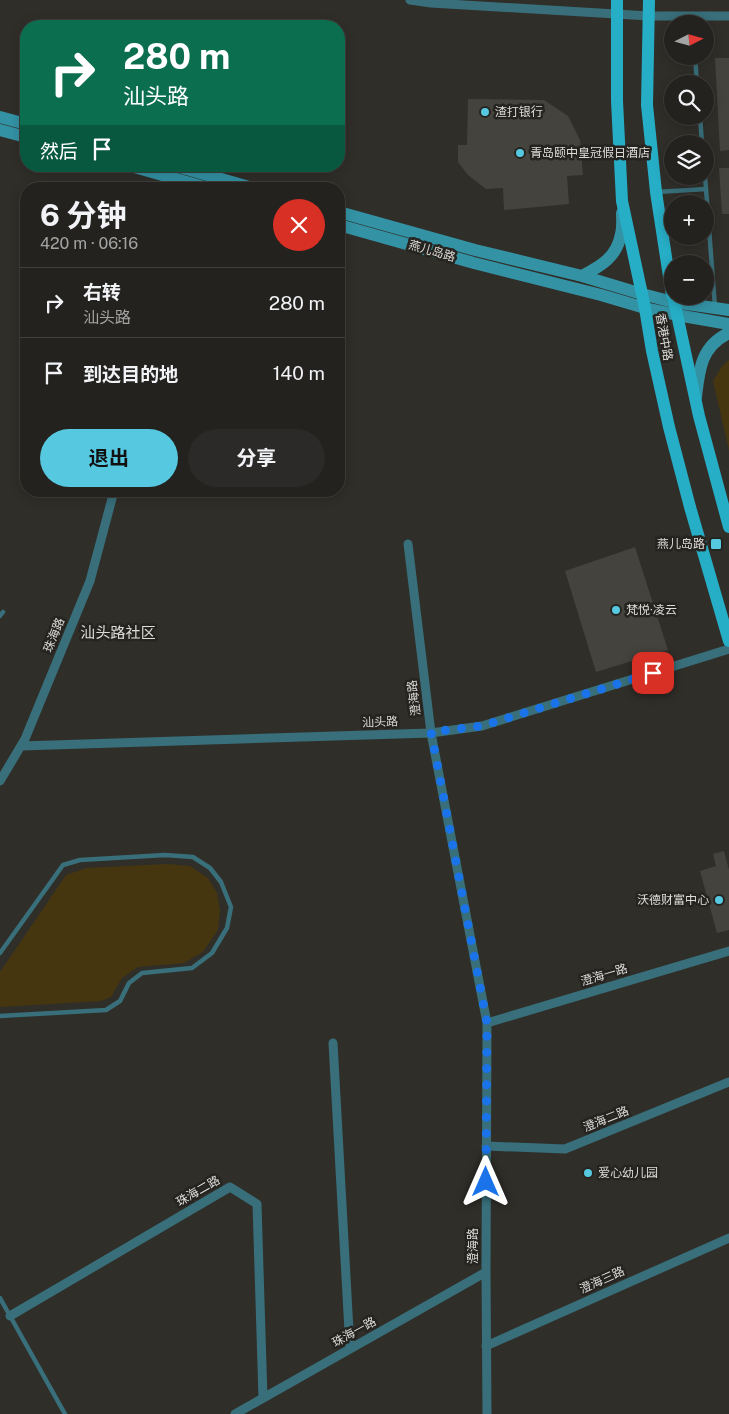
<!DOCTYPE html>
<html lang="zh">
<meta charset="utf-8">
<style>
:root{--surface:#24221f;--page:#2c2a28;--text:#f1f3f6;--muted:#a3a4a4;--line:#413f3d;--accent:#56c9e1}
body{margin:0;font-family:"Public Sans","Noto Sans SC",sans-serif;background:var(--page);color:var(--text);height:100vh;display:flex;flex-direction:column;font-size:19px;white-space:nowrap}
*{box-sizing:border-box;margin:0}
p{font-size:16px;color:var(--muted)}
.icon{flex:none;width:28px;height:28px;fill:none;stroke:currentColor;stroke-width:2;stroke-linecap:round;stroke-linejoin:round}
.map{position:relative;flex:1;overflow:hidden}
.details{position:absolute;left:20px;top:182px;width:325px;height:315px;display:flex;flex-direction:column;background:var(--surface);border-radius:20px;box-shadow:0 2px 12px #0003,0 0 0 1px var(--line)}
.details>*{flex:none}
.top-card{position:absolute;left:20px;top:20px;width:325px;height:152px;border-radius:20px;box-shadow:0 2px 12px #0003,0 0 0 1px var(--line);background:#0b6e4f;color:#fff;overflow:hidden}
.needle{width:32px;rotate:84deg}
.fabs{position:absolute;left:664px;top:15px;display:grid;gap:10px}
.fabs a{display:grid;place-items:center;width:50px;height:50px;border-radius:50%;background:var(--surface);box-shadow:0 2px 12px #0003,0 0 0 1px var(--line);font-size:25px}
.pin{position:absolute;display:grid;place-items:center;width:42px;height:42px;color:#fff;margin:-21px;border-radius:10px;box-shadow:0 2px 8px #0006}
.me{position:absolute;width:55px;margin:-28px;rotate:0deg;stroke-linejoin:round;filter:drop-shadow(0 0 4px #0008)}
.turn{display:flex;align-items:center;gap:18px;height:105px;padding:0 20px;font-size:22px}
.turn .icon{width:65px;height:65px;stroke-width:2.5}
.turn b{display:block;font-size:35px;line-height:42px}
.then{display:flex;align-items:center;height:48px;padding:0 20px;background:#0003;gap:10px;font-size:19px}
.round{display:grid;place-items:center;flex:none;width:52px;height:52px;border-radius:26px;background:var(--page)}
.summary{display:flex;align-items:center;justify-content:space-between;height:85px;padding:0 20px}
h1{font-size:30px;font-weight:700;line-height:38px}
.button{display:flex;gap:10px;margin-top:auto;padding:10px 20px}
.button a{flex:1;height:58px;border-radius:30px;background:var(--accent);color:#111;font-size:20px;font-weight:700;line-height:58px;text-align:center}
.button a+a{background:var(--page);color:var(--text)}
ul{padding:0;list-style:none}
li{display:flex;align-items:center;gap:15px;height:70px;padding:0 20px;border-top:1px solid var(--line)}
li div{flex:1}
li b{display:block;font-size:19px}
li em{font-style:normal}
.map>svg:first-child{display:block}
.green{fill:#463610}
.building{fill:#45433e}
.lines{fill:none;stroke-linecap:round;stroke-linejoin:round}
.lane{stroke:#386f7a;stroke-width:4.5}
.street{stroke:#386f7a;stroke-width:9}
.secondary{stroke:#3393a5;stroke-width:12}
.primary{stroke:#26aec6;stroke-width:12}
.route{stroke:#1a73e8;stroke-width:9;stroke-dasharray:0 16.2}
.poi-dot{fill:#56c9e1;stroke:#262420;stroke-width:2}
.labels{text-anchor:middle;stroke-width:5;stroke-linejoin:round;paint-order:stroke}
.poi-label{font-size:12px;fill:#dedcd9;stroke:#262420;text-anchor:start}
.street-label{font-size:12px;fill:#dedcd9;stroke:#262420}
.quarter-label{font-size:15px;fill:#dedcd9;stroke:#262420}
</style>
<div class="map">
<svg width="729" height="1414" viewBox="0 0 729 1414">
<rect width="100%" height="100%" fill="#302e29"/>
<path class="green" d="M729,360V450L713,381L723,365Z
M167,864L190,866L208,878L217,893L220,910L218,930L203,952L184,963L138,967L122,978L111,997L101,1001L0,1007V972L66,875L86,868Z"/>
<path class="building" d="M715,58H729V150L720,151Z
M468,99L544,100L568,116L580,140L583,175L567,176L569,204L504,210L503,188L486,189L468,175L458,162V145H467Z
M719,168H729V214H722Z
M635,547L668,650L596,672L565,571Z
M724,851L729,870V930L717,933L700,871L716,866L713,854Z"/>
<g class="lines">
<path class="lane" d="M695,56L697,84
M700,116L702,144
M705,176L715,307
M657,192L706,189
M0,616L3,612
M0,953L63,865L80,860L165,855L193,857L210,868L221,882L231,907L227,928L212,953L192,968L142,973L129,983L120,1001L106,1010L0,1016
M0,1298L65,1414"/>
<path class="street" d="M410,0L431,3L649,16H729
M408,544L431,733L487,1023L486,1272L487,1414
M21,746L431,733L482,726L729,649
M0,781L25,739L90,581L114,491
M487,1023L729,951
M333,1043L350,1349
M486,1146L565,1149L729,1082
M10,1316L230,1187L257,1204L263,1398
M486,1346L729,1238
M235,1414L486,1272"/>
<path class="secondary" d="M0,117L26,124
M0,130L26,137
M131,166L211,189
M176,166L256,189
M339,212L475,250L582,276L642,294L673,302L729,310
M339,225L474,263L601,295L645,308L677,315L729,324
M582,276C601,266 617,257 621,234C623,227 622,220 622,213
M696,397C699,370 701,346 729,333"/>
<path class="primary" d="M617,0V101L622,201L645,308L652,351L669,427L690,507L729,641
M649,0L647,105L656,192L672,296
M673,296L699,416L729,527"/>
</g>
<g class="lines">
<path class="route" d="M486,1182L487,1023L431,732L482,726L653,673"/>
</g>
<g class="poi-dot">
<circle cx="485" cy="112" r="5"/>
<circle cx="520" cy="153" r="5"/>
<rect x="710" y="538" width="12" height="12" rx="2.5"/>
<circle cx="616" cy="610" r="5"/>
<circle cx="719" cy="900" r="5"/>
<circle cx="588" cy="1173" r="5"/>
</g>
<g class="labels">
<g class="poi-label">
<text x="495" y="116">渣打银行</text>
<text x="530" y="157">青岛颐中皇冠假日酒店</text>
<text x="705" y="548" text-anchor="end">燕儿岛路</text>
<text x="626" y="614">梵悦·凌云</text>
<text x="709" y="904" text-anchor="end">沃德财富中心</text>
<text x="598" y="1177">爱心幼儿园</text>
</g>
<g class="street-label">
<text transform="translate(432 251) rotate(16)" y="4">燕儿岛路</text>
<text transform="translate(664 337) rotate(80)" y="4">香港中路</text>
<text transform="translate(54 635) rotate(-68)" y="4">珠海路</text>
<text transform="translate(414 698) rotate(-97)" y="4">澄海路</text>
<text transform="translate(380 722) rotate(-2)" y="4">汕头路</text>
<text transform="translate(604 975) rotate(-17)" y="4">澄海一路</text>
<text transform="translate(606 1119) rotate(-22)" y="4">澄海二路</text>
<text transform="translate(198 1191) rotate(-30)" y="4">珠海二路</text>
<text transform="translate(473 1246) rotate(-90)" y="4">澄海路</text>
<text transform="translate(602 1280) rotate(-24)" y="4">澄海三路</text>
<text transform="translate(354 1332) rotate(-29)" y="4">珠海一路</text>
</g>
<g class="quarter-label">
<text x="118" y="638">汕头路社区</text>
</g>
</g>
</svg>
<div class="fabs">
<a><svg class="needle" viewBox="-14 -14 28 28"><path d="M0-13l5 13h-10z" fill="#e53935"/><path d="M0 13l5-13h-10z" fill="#a3a4a4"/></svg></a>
<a><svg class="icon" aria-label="search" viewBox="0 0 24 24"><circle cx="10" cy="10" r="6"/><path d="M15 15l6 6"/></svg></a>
<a><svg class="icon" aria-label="layers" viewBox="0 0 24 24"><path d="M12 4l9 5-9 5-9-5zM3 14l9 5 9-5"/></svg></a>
<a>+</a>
<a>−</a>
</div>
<div class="pin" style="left:653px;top:673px;background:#d93025"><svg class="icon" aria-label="arrive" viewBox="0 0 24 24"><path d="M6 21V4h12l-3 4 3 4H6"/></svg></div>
<svg class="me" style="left:486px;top:1182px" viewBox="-20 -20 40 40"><path d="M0-17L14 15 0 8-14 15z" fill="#1a73e8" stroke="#fff" stroke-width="4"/></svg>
<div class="top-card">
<div class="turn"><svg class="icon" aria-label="right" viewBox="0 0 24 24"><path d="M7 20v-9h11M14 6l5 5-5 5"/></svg><div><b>280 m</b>汕头路</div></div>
<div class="then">然后<svg class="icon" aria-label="arrive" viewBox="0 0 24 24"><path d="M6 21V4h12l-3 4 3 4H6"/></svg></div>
</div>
<section class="details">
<div class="summary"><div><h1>6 分钟</h1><p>420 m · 06:16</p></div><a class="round" style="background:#d93025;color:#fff"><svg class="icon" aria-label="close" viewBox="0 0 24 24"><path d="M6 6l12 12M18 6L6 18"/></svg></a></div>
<ul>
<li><svg class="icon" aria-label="right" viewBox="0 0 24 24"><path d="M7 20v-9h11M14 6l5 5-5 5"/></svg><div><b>右转</b><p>汕头路</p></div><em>280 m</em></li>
<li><svg class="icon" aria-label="arrive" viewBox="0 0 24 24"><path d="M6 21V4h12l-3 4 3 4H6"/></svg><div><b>到达目的地</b></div><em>140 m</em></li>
</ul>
<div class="button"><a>退出</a><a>分享</a></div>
</section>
</div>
